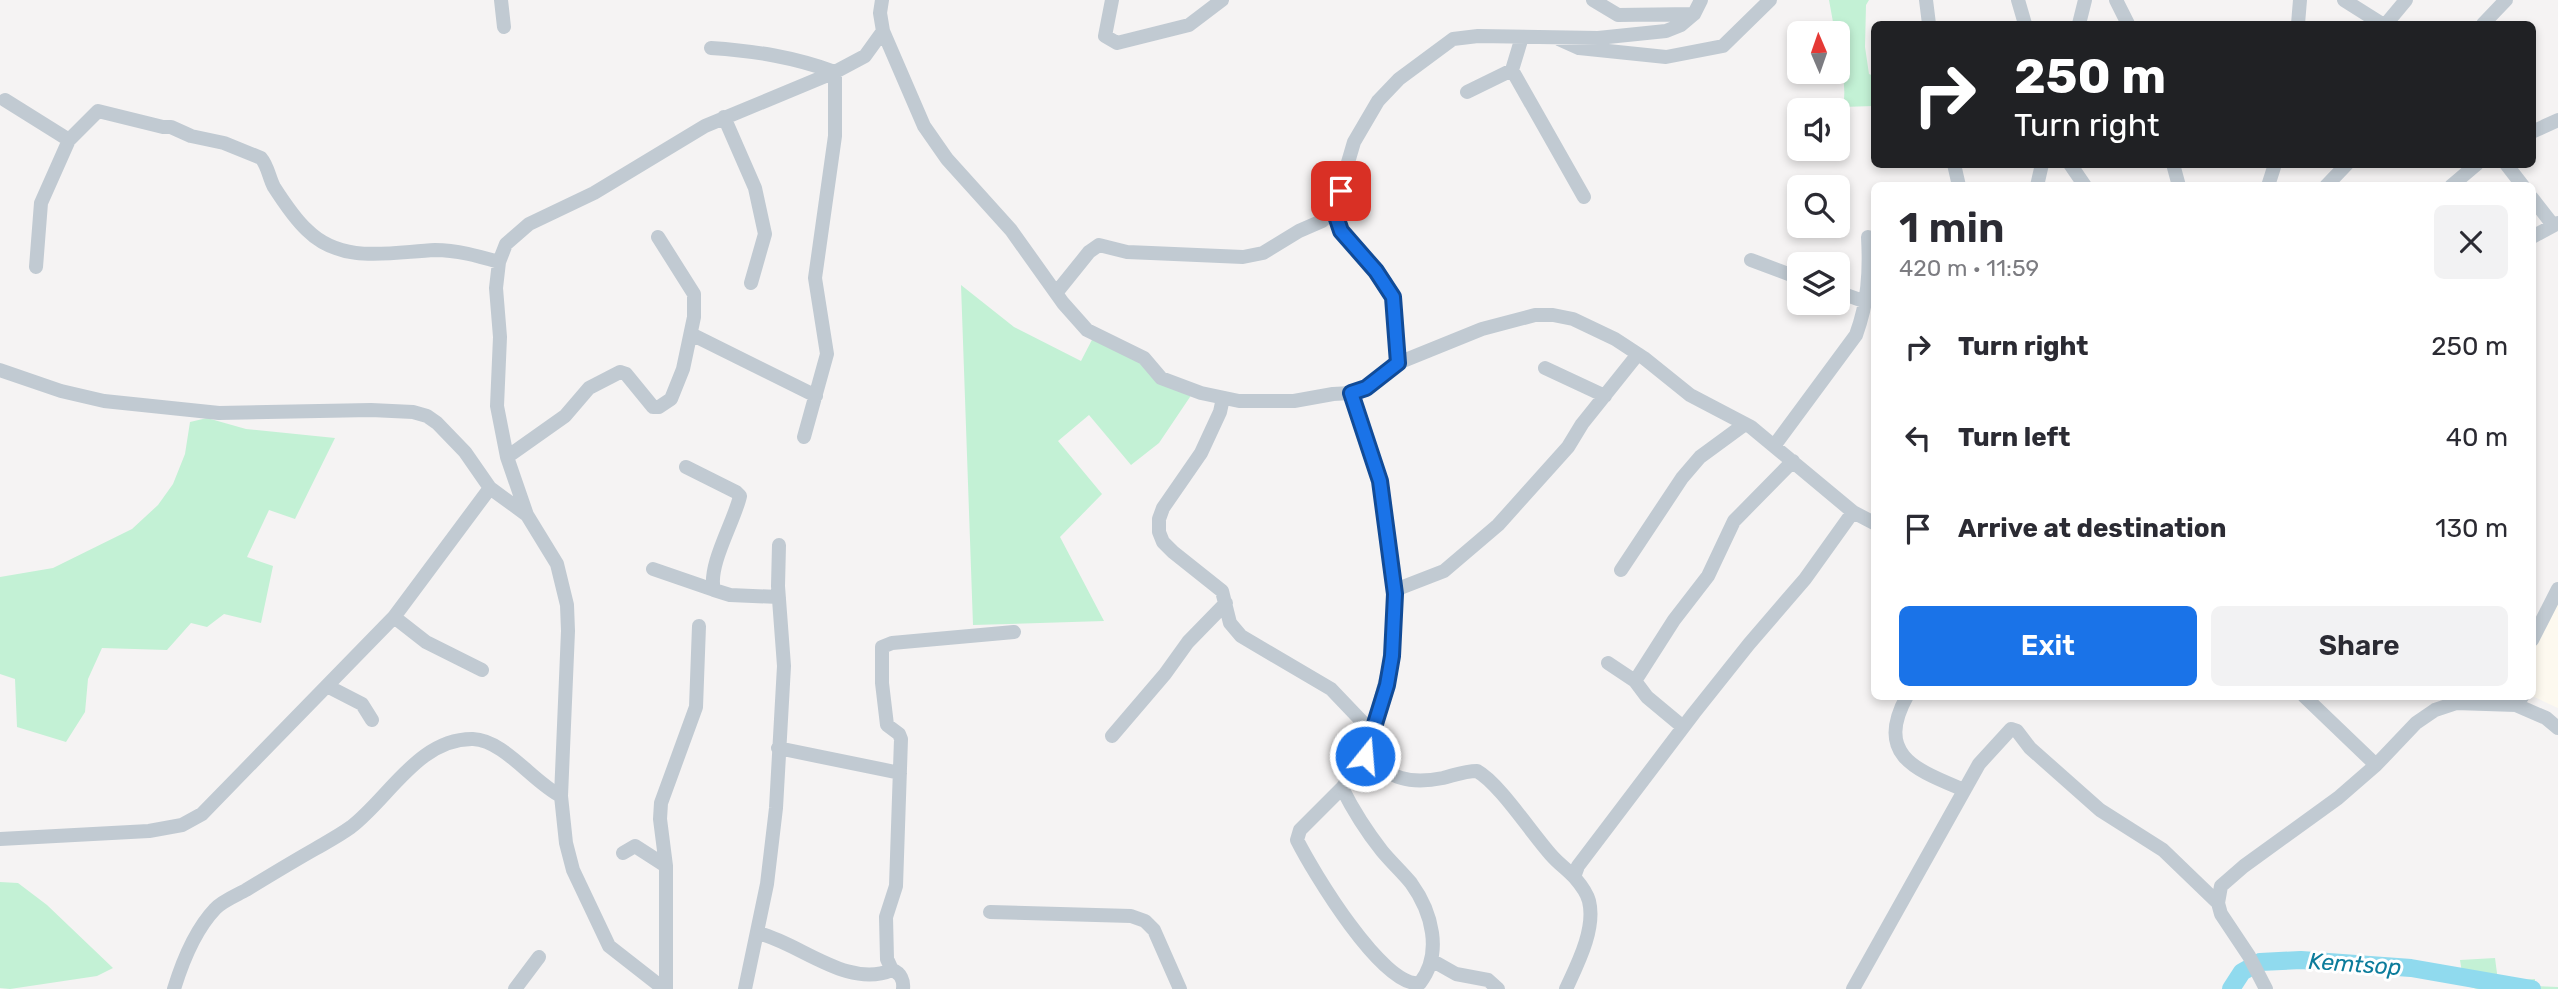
<!DOCTYPE html>
<meta charset="utf-8">
<style>
:root{--surface:#fff;--page:#f2f2f3;--text:#2b2b33;--muted:#7c7c81;--accent:#1a73e8}
body{margin:0;font-family:Rubik,sans-serif;background:var(--page);color:var(--text);height:100vh;display:flex;flex-direction:column;font-size:26px;white-space:nowrap}
*{box-sizing:border-box;margin:0}
p{font-size:23px;color:var(--muted)}
.icon{flex:none;width:38px;height:38px;fill:none;stroke:currentColor;stroke-width:2;stroke-linecap:round;stroke-linejoin:round}
.map{position:relative;flex:1;overflow:hidden}
.side{position:absolute;left:1871px;top:182px;width:665px;height:518px;display:flex;flex-direction:column;background:var(--surface);border-radius:10px;box-shadow:0 4px 10px #0003}
.side>*{flex:none}
.hud{position:absolute;left:1871px;top:21px;width:665px;height:147px;border-radius:10px;box-shadow:0 4px 10px #0003;background:#202124;color:#fff;overflow:hidden}
.needle{width:46px;rotate:358deg}
.fabs{position:absolute;left:1787px;top:21px;display:grid;gap:14px}
.fabs a{display:grid;place-items:center;width:63px;height:63px;border-radius:10px;background:var(--surface);box-shadow:0 4px 10px #0003;font-size:35px}
.pin{position:absolute;display:grid;place-items:center;width:60px;height:60px;color:#fff;margin:-30px;border-radius:14px;box-shadow:0 4px 10px #0006}
.me{position:absolute;width:77px;margin:-38px;rotate:17deg;stroke-linejoin:round;filter:drop-shadow(0 0 5px #0008)}
.turn{display:flex;align-items:center;gap:24px;height:147px;padding:0 28px;font-size:32px}
.turn .icon{width:91px;height:91px;stroke-width:2.5}
.turn b{display:block;font-size:49px;line-height:60px}
.round{display:grid;place-items:center;flex:none;width:74px;height:74px;border-radius:10px;background:var(--page)}
.headline{display:flex;align-items:center;justify-content:space-between;height:119px;padding:0 28px}
h1{font-size:42px;font-weight:600;line-height:52px}
.cta{display:flex;gap:14px;margin-top:auto;padding:14px 28px}
.cta a{flex:1;height:80px;border-radius:10px;background:var(--accent);color:#fff;font-size:28px;font-weight:600;line-height:80px;text-align:center}
.cta a+a{background:var(--page);color:var(--text)}
ul{padding:0;list-style:none}
li{display:flex;align-items:center;gap:21px;height:91px;padding:0 28px}
li div{flex:1}
li b{display:block;font-size:26px}
li em{font-style:normal}
.map>svg:first-child{display:block}
.commercial{fill:#fdf9ef}
.green{fill:#c3f1d5}
.lines{fill:none;stroke-linecap:round;stroke-linejoin:round}
.river{stroke:#90daee;stroke-width:18}
.minor{stroke:#c1cad2;stroke-width:14}
.route-casing{stroke:#114b97;stroke-width:18}
.route{stroke:#1a73e8;stroke-width:12}
.labels{text-anchor:middle;stroke-width:6;stroke-linejoin:round;paint-order:stroke}
.water-label{font-size:23px;font-style:italic;fill:#0c7c9b;stroke:#fff}
</style>
<div class="map">
<svg width="2558" height="989" viewBox="0 0 2558 989">
<rect width="100%" height="100%" fill="#f5f3f3"/>
<path class="commercial" d="M2558,597V708L2532,696V646Z"/>
<path class="green" d="M1829,0H1869L1866,5L1865,47L1869,74L1874,76V106L1842,107C1849,91 1838,53 1838,33H1835Z
M961,285L1014,327L1081,361L1096,332L1192,394L1159,443L1131,465L1089,415L1058,441L1102,494L1060,537L1104,621L973,625Z
M207,418L246,429L335,438L295,519L269,510L247,557L273,566L261,623L224,614L207,627L191,623L167,650L102,648L88,679L85,712L66,742L17,727L15,679L0,674V577L53,568L132,529L158,505L173,484L185,454L190,422Z
M0,882L18,883L47,905L113,968L97,976L10,989L0,988Z
M2495,958L2498,981L2535,979V986L2558,987V989H2477L2464,985L2460,960Z"/>
<g class="lines">
<path class="river" d="M2231,989L2242,972L2260,962L2301,960L2411,968L2532,989"/>
<path class="minor" d="M501,0L504,27
M882,0L880,13L883,31L924,126L947,159L1011,230L1063,303L1087,330L1144,358L1161,378L1201,393L1239,401H1294L1333,394L1351,393L1366,388L1398,363L1482,329L1535,315H1553L1573,319L1615,339L1644,358L1690,395L1751,427L1853,512L1874,523
M1112,0L1105,36L1117,43L1189,25L1222,0
M1593,0L1618,15L1694,14
M1926,0L1929,24
M2018,0L2025,24
M2116,0L2128,24
M2344,0L2382,24
M2079,24L2085,0
M2298,24L2300,0
M2386,24L2406,0
M2483,24L2506,0
M1522,37L1512,70L1584,197
M1559,39L1579,48L1666,57L1723,46L1770,0
M711,48C756,51 793,57 835,72V136L815,278L827,354L804,437
M1467,92L1512,70
M5,100L69,140
M724,117L755,188L765,234L751,283
M2532,132L2558,120
M1954,164L1959,186
M2070,164L2085,186
M2173,164L2179,186
M2506,164L2523,186
M2037,186L2042,164
M2268,186L2275,164
M2326,186L2347,164
M2451,186L2477,164
M2532,198L2553,225
M1334,210L1341,231L1376,271L1393,297L1398,363
M2532,237L2558,223
M1751,260L1799,278
M36,267L41,203L69,140L98,111L163,127H171L191,136L224,143L261,158C268,166 269,178 274,187C283,201 295,219 307,230C342,265 391,252 435,250C457,250 478,256 499,262
M1838,292L1866,302
M1056,293L1089,252L1099,245L1127,252L1151,253L1243,257L1263,253L1299,231L1322,221L1334,210L1354,142L1378,101L1399,79L1453,39L1478,36L1598,38L1666,31L1681,25L1694,14L1701,0
M691,334L816,396
M1545,368L1605,396
M0,370L61,391L104,401L219,413L371,410L413,412L427,416L437,423L465,452L490,488L527,515
M1351,393L1380,481L1395,594L1392,656L1372,732
M1223,398L1220,412L1201,453L1163,508L1159,519V532L1163,542L1173,552L1222,591L1230,623L1241,636L1331,689L1372,732L1365,756C1392,778 1408,785 1443,778C1455,775 1465,771 1477,771C1499,783 1532,834 1552,856C1559,864 1568,870 1575,878C1581,885 1587,893 1589,901C1596,929 1577,965 1566,989
M1774,446L1856,335C1868,302 1870,272 1868,237
M507,457L565,416L589,388L620,372L626,374L653,407H659L671,399L683,369L694,317V294L658,237
M686,467L736,492L740,496C735,520 707,566 714,590L730,595L779,597
M653,569L714,590
M1621,570L1682,478L1700,457L1745,424
M1395,590L1444,571L1498,525L1568,447L1582,424L1638,354
M394,617L426,642L482,670
M2532,640L2558,589
M1608,663L1635,681L1647,697L1683,727
M1635,681L1674,620L1708,576L1734,521L1793,461
M327,686L362,704L372,720
M1907,696C1874,756 1917,770 1964,790
M2304,696L2376,765
M2522,696V697
M1112,736L1165,674L1188,642L1226,603
M778,748L900,773
M1342,788C1353,810 1367,832 1382,851C1391,862 1402,872 1411,883C1432,912 1443,953 1420,983C1383,989 1312,870 1297,840L1300,830L1342,788L1365,756
M0,839L149,831L182,825L202,814L394,617L490,488
M623,853L635,846L666,866V989
M666,866L660,819L661,803L696,707L699,626
M1574,877L1578,866L1694,713L1749,644L1805,579L1853,512
M990,912L1131,916L1145,921L1154,930L1180,989
M758,933C800,943 847,989 892,970
M1433,961L1456,974L1488,980L1498,989
M174,989C182,963 195,930 215,909C222,901 237,895 246,890C269,876 292,862 315,849C327,842 340,835 351,827C389,798 419,738 473,739C504,740 534,783 561,796
M515,989L539,957
M664,989L609,946L573,870L566,843L561,796L568,631L567,605L557,564L527,515L507,457L497,406L500,337L496,288L499,262L506,244L529,224L594,193L705,126L835,72L865,56L883,31
M745,989L767,884L776,808L784,666L778,586L779,545
M903,989C904,981 901,973 892,970L887,959L886,917L896,886L901,739L899,734L887,725L882,683V647L892,643L1014,632
M1853,989L1979,764L2011,729L2017,731L2030,748L2100,810L2163,850L2218,903
M2266,989L2249,956L2221,914L2218,903L2221,886L2244,866L2338,798L2376,765L2416,723L2435,710L2456,703L2516,705L2546,718L2558,728"/>
</g>
<g class="lines">
<defs>
<path id="route" d="M1341,191L1334,210L1341,231L1376,271L1393,297L1398,363L1366,388L1351,393L1380,481L1395,594L1392,656L1387,685L1365,756"/>
</defs>
<use href="#route" class="route-casing"/>
<use href="#route" class="route"/>
</g>
<g class="labels">
<g class="water-label">
<text transform="translate(2355 964) rotate(4)" y="8">Kemtsop</text>
</g>
</g>
</svg>
<div class="fabs">
<a><svg class="needle" viewBox="-14 -14 28 28"><path d="M0-13l5 13h-10z" fill="#e53935"/><path d="M0 13l5-13h-10z" fill="#7c7c81"/></svg></a>
<a><svg class="icon" aria-label="sound" viewBox="0 0 24 24"><path d="M4 9h4l5-4v14l-5-4H4zM17 9q2 3 0 6"/></svg></a>
<a><svg class="icon" aria-label="search" viewBox="0 0 24 24"><circle cx="10" cy="10" r="6"/><path d="M15 15l6 6"/></svg></a>
<a><svg class="icon" aria-label="layers" viewBox="0 0 24 24"><path d="M12 4l9 5-9 5-9-5zM3 14l9 5 9-5"/></svg></a>
</div>
<div class="pin" style="left:1341px;top:191px;background:#d93025"><svg class="icon" aria-label="arrive" viewBox="0 0 24 24"><path d="M6 21V4h12l-3 4 3 4H6"/></svg></div>
<svg class="me" style="left:1365px;top:756px" viewBox="-20 -20 40 40"><circle r="17" fill="#1a73e8" stroke="#fff" stroke-width="3"/><path d="M0-11L8 9 0 5-8 9z" fill="#fff"/></svg>
<div class="hud">
<div class="turn"><svg class="icon" aria-label="right" viewBox="0 0 24 24"><path d="M7 20v-9h11M14 6l5 5-5 5"/></svg><div><b>250 m</b>Turn right</div></div>
</div>
<section class="side">
<div class="headline"><div><h1>1 min</h1><p>420 m · 11:59</p></div><a class="round"><svg class="icon" aria-label="close" viewBox="0 0 24 24"><path d="M6 6l12 12M18 6L6 18"/></svg></a></div>
<ul>
<li><svg class="icon" aria-label="right" viewBox="0 0 24 24"><path d="M7 20v-9h11M14 6l5 5-5 5"/></svg><div><b>Turn right</b></div><em>250 m</em></li>
<li><svg class="icon" aria-label="left" viewBox="0 0 24 24"><path d="M17 20v-9H6M10 6l-5 5 5 5"/></svg><div><b>Turn left</b></div><em>40 m</em></li>
<li><svg class="icon" aria-label="arrive" viewBox="0 0 24 24"><path d="M6 21V4h12l-3 4 3 4H6"/></svg><div><b>Arrive at destination</b></div><em>130 m</em></li>
</ul>
<div class="cta"><a>Exit</a><a>Share</a></div>
</section>
</div>
